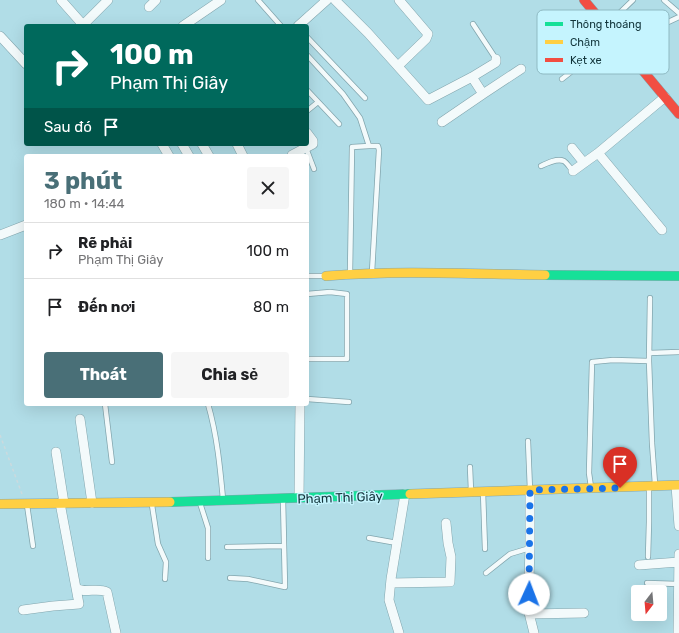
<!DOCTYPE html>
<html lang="vi">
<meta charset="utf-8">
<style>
:root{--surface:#fff;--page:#f6f6f6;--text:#202124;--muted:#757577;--line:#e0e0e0;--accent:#496f77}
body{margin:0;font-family:Rubik,sans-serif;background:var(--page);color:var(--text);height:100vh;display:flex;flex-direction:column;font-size:15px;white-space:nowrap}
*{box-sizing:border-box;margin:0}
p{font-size:13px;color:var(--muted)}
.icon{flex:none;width:22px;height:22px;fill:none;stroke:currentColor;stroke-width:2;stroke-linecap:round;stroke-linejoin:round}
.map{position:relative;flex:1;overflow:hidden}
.side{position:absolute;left:24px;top:154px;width:285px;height:252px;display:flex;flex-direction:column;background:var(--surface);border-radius:4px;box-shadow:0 4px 16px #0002}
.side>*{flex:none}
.hud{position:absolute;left:24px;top:24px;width:285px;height:122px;border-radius:4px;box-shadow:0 4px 16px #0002;background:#00695c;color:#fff;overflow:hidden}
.needle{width:26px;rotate:196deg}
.tools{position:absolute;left:631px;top:585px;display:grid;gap:8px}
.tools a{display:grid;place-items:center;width:36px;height:36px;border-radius:4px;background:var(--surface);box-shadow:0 4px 16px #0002;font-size:20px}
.pin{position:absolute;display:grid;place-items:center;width:34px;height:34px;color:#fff;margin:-41px -17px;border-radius:50% 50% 50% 0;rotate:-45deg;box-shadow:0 0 4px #0007}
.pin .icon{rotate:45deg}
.me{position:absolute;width:44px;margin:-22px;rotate:2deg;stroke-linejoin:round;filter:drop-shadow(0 0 3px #0008)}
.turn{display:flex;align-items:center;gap:14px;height:84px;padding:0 20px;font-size:18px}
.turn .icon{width:52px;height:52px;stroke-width:2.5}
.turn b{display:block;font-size:28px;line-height:34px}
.then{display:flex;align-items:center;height:38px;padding:0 20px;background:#0003;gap:8px;font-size:15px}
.round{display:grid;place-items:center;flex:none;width:42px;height:42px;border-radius:4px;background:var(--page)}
.headline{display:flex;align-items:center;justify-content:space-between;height:68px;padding:0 20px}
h1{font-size:24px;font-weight:700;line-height:30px;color:var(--accent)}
.button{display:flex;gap:8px;margin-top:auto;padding:8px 20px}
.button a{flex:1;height:46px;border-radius:4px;background:var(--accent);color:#fff;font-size:16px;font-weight:700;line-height:46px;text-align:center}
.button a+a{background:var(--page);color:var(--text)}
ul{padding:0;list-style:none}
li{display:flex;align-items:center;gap:12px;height:56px;padding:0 20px;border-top:1px solid var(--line)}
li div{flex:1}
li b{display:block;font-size:15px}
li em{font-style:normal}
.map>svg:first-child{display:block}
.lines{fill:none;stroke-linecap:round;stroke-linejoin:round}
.lane-casing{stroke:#82a5ad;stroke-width:6}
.street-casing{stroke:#82a5ad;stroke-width:10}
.fast-casing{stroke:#82a5ad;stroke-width:10}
.slow-casing{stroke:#82a5ad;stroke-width:10}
.jam-casing{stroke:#82a5ad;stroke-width:10}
.path{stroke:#cbdade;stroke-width:1.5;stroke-dasharray:3 3;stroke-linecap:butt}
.lane{stroke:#f3fafb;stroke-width:4.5}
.street{stroke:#f3fafb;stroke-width:9}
.fast{stroke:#16e098;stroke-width:9}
.slow{stroke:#ffcf43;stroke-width:9}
.jam{stroke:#f24e42;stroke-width:9}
.route{stroke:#1a73e8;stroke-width:7;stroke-dasharray:0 12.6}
.labels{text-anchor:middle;stroke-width:3;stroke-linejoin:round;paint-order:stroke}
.street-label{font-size:13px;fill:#11343a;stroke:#c5f4fe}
.key{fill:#c5f4fe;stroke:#8fbac3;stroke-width:1}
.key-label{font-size:11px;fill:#11343a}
</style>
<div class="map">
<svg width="679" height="633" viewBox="0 0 679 633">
<rect width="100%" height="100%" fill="#b1dde7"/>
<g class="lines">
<defs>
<path id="lane" d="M258,0L281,26
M664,0L679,13
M473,24L496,59
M606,26L633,0
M307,37L365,98
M307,55L343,94L360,118L369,146H378L379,150L372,272
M633,58L664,24L679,17
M562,79L614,38
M307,90L339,124
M307,111L318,102
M306,148L314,169
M541,166C547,163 557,158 564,161C567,163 570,168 573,171
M350,274L352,147L369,146
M307,276H325
M307,294L330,292L347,294V359H307
M649,353L679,352
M649,361L650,298
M307,399L349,402
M105,404L112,462
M208,404C217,435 220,467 223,499
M528,441L530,490
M470,467L471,491
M591,487L589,473L592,362L613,360L649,361L652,443L655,484
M483,492L485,549
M200,503L208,528V558
M27,505L33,546
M152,505L158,544L166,562L165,579
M369,538L397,543
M227,547L284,546
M648,557L649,522V486
M486,573L510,554L530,548
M230,578L248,579L285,587L283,499
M647,583L678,584"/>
<path id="street" d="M61,0L84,26
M335,0L368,33L428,100L472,77L483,94L442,122
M149,7L156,0
M83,25L108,0
M183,26L221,0
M298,26L327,0
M0,36L26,64
M398,66L426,39L428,34L399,0
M472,77L495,63L496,62V59
M483,94L521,69
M162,144L169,156
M182,144L189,156
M202,144L209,156
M237,144L243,156
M572,148L584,163L598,153
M292,155L313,144V141L307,133
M573,171L584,163
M662,230L598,153L665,97
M0,235L26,225
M80,419L92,503
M56,452L64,503
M676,486L679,526
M530,490V548L528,609L534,633
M299,498L300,404
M60,503L76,588C85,594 97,587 107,592L116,633
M639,565L679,562
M391,583L450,582L451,557L448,543L446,523
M23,610L53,606L79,604L76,588
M529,614L584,613
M399,633L389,600L391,579L405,494
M678,633L679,554"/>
<path id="fast" d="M545,275L679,276
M170,502L410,494"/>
<path id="slow" d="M326,276C399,270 472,274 545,275
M410,494L679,485
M0,504L170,502"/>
<path id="jam" d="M584,0L679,114"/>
</defs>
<use href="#lane" class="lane-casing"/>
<use href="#street" class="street-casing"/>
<use href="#fast" class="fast-casing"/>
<use href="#slow" class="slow-casing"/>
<use href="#jam" class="jam-casing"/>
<path class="path" d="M0,435L22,494"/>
<use href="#lane" class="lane"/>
<use href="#street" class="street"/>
<use href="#fast" class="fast"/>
<use href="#slow" class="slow"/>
<use href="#jam" class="jam"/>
</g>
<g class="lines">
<path class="route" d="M529,594L530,490L620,488"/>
</g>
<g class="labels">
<g class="street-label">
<text transform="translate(340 497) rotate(-2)" y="5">Phạm Thị Giây</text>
</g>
</g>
<rect x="537" y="10" width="132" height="64" rx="6" class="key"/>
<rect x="545" y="22" width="18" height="4" fill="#16e098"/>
<rect x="545" y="40" width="18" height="4" fill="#ffcf43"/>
<rect x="545" y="58" width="18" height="4" fill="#f24e42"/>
<g class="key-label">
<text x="570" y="28">Thông thoáng</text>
<text x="570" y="46">Chậm</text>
<text x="570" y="64">Kẹt xe</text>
</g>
</svg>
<div class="tools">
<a><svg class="needle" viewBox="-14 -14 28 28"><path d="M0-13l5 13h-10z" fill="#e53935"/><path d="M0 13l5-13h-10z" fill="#757577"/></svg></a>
</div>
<div class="pin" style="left:620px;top:488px;background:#d93025"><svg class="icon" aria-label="arrive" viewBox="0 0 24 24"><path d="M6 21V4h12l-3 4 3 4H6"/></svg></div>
<svg class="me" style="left:529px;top:594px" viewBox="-20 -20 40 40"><circle r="19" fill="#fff"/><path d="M0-13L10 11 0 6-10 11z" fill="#1a73e8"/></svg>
<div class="hud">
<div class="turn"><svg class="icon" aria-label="right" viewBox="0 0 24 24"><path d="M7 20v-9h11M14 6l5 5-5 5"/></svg><div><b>100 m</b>Phạm Thị Giây</div></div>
<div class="then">Sau đó<svg class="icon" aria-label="arrive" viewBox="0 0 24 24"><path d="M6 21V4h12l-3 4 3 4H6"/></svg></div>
</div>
<section class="side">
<div class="headline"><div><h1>3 phút</h1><p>180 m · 14:44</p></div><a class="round"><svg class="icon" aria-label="close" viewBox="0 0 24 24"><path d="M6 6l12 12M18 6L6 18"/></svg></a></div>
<ul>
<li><svg class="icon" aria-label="right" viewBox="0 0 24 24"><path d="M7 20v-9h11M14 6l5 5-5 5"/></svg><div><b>Rẽ phải</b><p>Phạm Thị Giây</p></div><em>100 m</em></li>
<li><svg class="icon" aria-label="arrive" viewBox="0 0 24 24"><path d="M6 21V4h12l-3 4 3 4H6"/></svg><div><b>Đến nơi</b></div><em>80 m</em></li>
</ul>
<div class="button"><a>Thoát</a><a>Chia sẻ</a></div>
</section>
</div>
